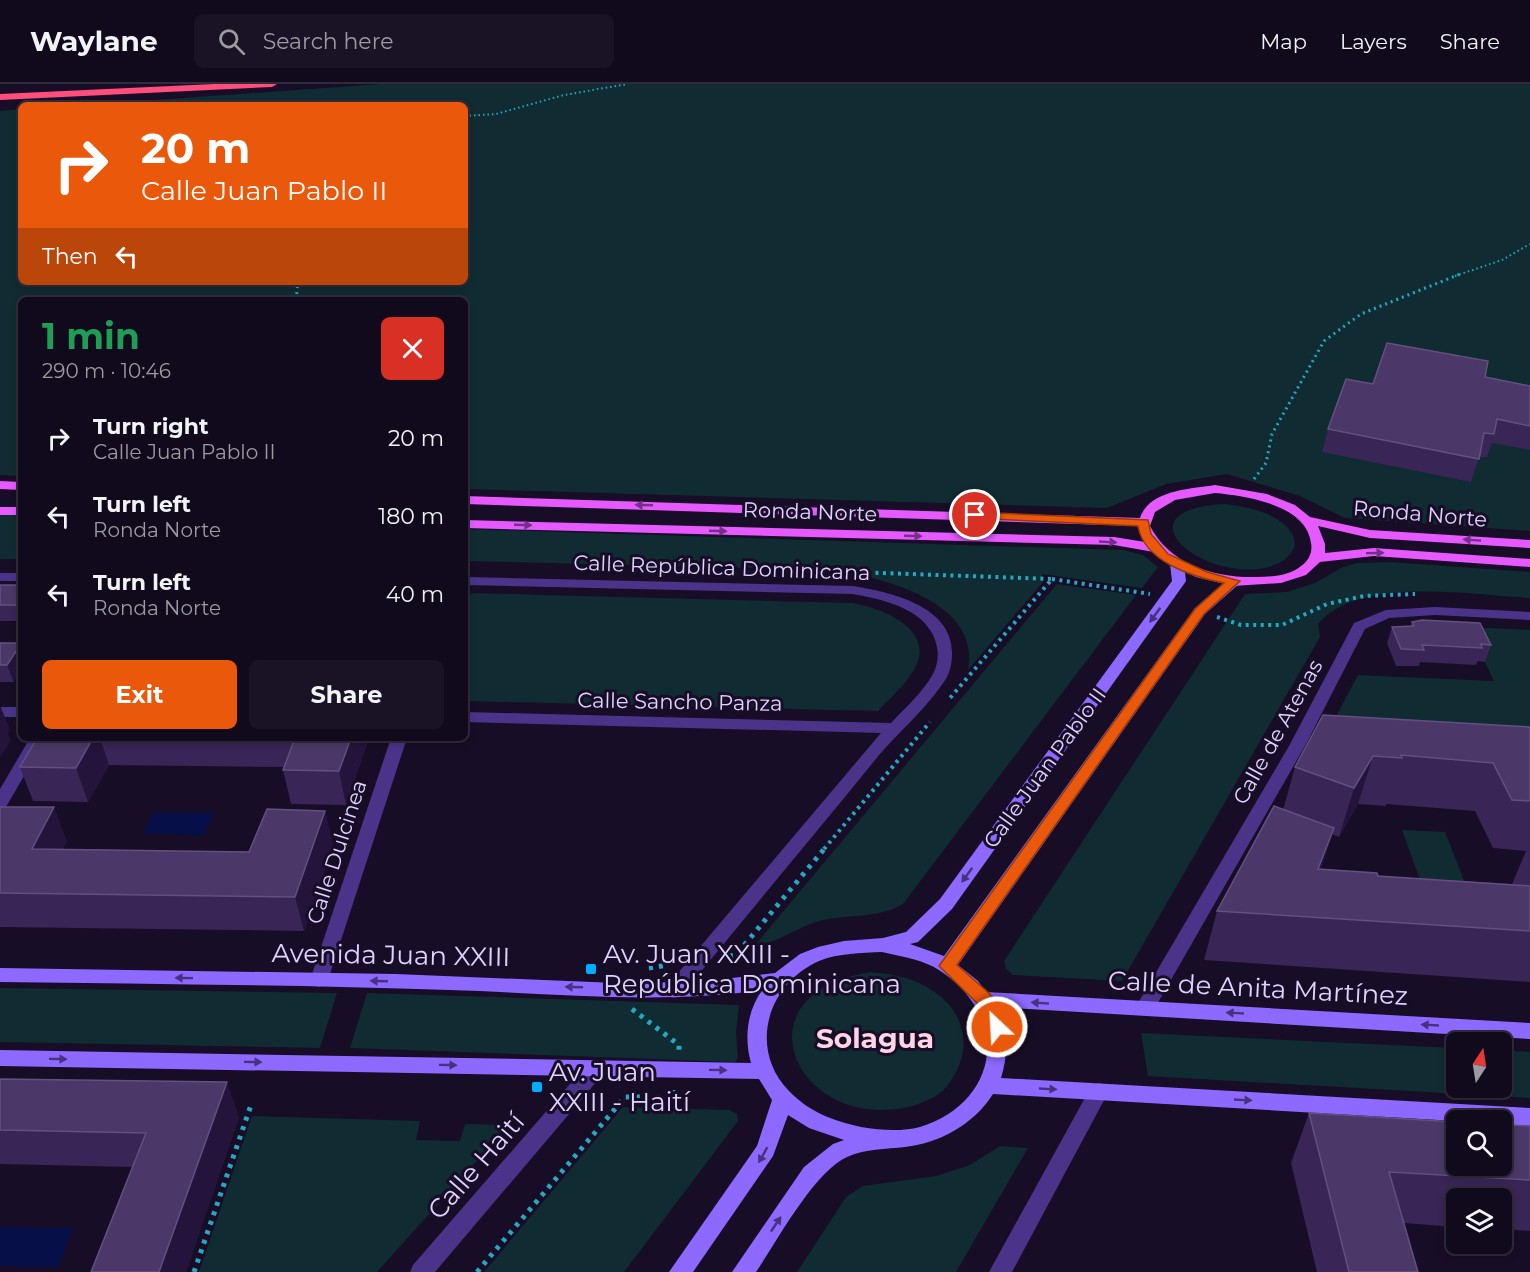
<!DOCTYPE html>
<meta charset="utf-8">
<style>
:root{--surface:#110a1c;--page:#1a1325;--text:#f1f3f6;--muted:#9c9aa3;--line:#302b3b;--accent:#ea580c}
body{margin:0;font-family:Montserrat,sans-serif;background:var(--page);color:var(--text);height:100vh;display:flex;flex-direction:column;font-size:22px;white-space:nowrap}
*{box-sizing:border-box;margin:0}
p{font-size:20px;color:var(--muted)}
.icon{flex:none;width:33px;height:33px;fill:none;stroke:currentColor;stroke-width:2;stroke-linecap:round;stroke-linejoin:round}
.map{position:relative;flex:1;overflow:hidden}
.sheet{position:absolute;left:18px;top:213px;width:450px;height:444px;display:flex;flex-direction:column;background:var(--surface);border-radius:9px;box-shadow:0 3px 9px #0003,0 0 0 2px var(--line)}
.sheet>*{flex:none}
.guide{position:absolute;left:18px;top:18px;width:450px;height:183px;border-radius:9px;box-shadow:0 3px 9px #0003,0 0 0 2px var(--line);background:#ea580c;color:#fff;overflow:hidden}
.needle{width:39px;rotate:12deg}
.tools{position:absolute;left:1446px;top:948px;display:grid;gap:12px}
.tools a{display:grid;place-items:center;width:66px;height:66px;border-radius:9px;background:var(--surface);box-shadow:0 3px 9px #0003,0 0 0 2px var(--line);font-size:30px}
.pin{position:absolute;display:grid;place-items:center;width:51px;height:51px;color:#fff;margin:-26px;border:3px solid #fff;border-radius:50%;box-shadow:0 2px 6px #0007}
.me{position:absolute;width:66px;margin:-33px;rotate:335deg;stroke-linejoin:round;filter:drop-shadow(0 0 4px #0008)}
.turn{display:flex;align-items:center;gap:21px;height:126px;padding:0 24px;font-size:27px}
.turn .icon{width:78px;height:78px;stroke-width:2.5}
.turn b{display:block;font-size:42px;line-height:51px}
.then{display:flex;align-items:center;height:57px;padding:0 24px;background:#0003;gap:12px;font-size:22px}
.round{display:grid;place-items:center;flex:none;width:63px;height:63px;border-radius:9px;background:var(--page)}
.head{display:flex;align-items:center;justify-content:space-between;height:102px;padding:0 24px}
h1{font-size:36px;font-weight:700;line-height:45px;color:#1e9e55}
.button{display:flex;gap:12px;margin-top:auto;padding:12px 24px}
.button a{flex:1;height:69px;border-radius:9px;background:var(--accent);color:#fff;font-size:24px;font-weight:700;line-height:69px;text-align:center}
.button a+a{background:var(--page);color:var(--text)}
ul{padding:0;list-style:none}
li{display:flex;align-items:center;gap:18px;height:78px;padding:0 24px}
li div{flex:1}
li b{display:block;font-size:22px}
li em{font-style:normal}
header{display:flex;align-items:center;gap:36px;box-sizing:border-box;height:84px;padding:0 30px;background:var(--surface);border-bottom:2px solid var(--line)}
header strong{font-size:28px}
nav{display:flex;gap:33px;margin-inline-start:auto;font-size:21px}
.search{width:420px;height:54px;background:var(--page);display:flex;align-items:center;gap:15px;box-sizing:border-box;padding:0 21px;border-radius:9px;color:var(--muted);font-size:22px}
.map>svg:first-child{display:block}
.green{fill:#102b31}
.water{fill:#060f47}
.lines{fill:none;stroke-linecap:round;stroke-linejoin:round}
.path-far3{stroke:#25a8c0;stroke-width:2;stroke-dasharray:1.5 3;stroke-linecap:butt}
.path-far2{stroke:#25a8c0;stroke-width:3;stroke-dasharray:2 4;stroke-linecap:butt}
.path-far1{stroke:#25a8c0;stroke-width:4;stroke-dasharray:3 4.5;stroke-linecap:butt}
.path{stroke:#25a8c0;stroke-width:5;stroke-dasharray:4 6;stroke-linecap:butt}
.minor{fill:#4a3489;fill-rule:evenodd}
.secondary{fill:#8e69ff;fill-rule:evenodd}
.primary{fill:#e559ff;fill-rule:evenodd}
.motorway{fill:#ff4d7c;fill-rule:evenodd}
.wall{fill:#392556;fill-rule:evenodd}
.shaded-wall{fill:#24143b}
.building{fill:#4b3868;stroke:#625080;stroke-width:1.5}
.oneway{fill:#742f88}
.oneway2{fill:#47327d}
.route{fill:#ea580c;stroke:#983908;stroke-width:1.5}
.poi-dot{fill:#00adfd;stroke:#170d26;stroke-width:2}
.labels{text-anchor:middle;stroke-width:6;stroke-linejoin:round;paint-order:stroke}
.street-label{font-size:21px;fill:#e1d2ff;stroke:#170d26}
.near-poi-label{font-size:26px;fill:#e1d2ff;stroke:#170d26;text-anchor:start}
.near-street-label{font-size:26px;fill:#e1d2ff;stroke:#170d26}
.near-quarter-label{font-size:28px;font-weight:bold;fill:#ffd4e6;stroke:#170d26}
</style>
<header>
<strong>Waylane</strong>
<div class="search"><svg class="icon" aria-label="search" viewBox="0 0 24 24"><circle cx="10" cy="10" r="6"/><path d="M15 15l6 6"/></svg>Search here</div>
<nav><a>Map</a><a>Layers</a><a>Share</a></nav>
</header>
<div class="map">
<svg width="1530" height="1188" viewBox="0 0 1530 1188">
<rect width="100%" height="100%" fill="#170d26"/>
<path class="green" d="M380,0H1530V447L1345,434L1300,412L1227,390L1166,400L1107,424L465,405V216H21V392L0,391V27L21,25V198H465V21H84Z
M1225,420C1243,423 1262,425 1278,436C1311,457 1290,481 1259,485C1192,492 1122,425 1225,420Z
M0,430L21,431V475H0Z
M465,445L1123,466L1143,471L1158,483L1142,504L1042,490L1043,498L968,586C979,530 915,505 872,494L871,487L465,477Z
M1389,478L1530,488V514C1472,511 1359,491 1318,540L1320,553L1122,897L1013,891L1006,885L1004,877L1245,510L1287,508L1315,499L1343,483L1357,479Z
M1057,500L1136,511L903,820C876,836 846,829 816,838C797,844 773,861 755,861Z
M471,509L852,519C879,523 932,543 917,580C909,598 891,613 878,627L465,617V528Z
M1468,543L1530,546V656L1328,647L1358,591L1494,597Z
M1402,746L1445,748L1469,809L1424,807Z
M871,888C889,890 907,892 923,901C966,923 976,965 947,1002C939,1013 921,1020 908,1023C797,1048 732,910 871,888Z
M0,904L337,909L320,964L0,958Z
M367,909L739,921L736,949L738,974L735,978L350,964Z
M1141,949L1456,964V1004H1502V966L1530,968V1014L1148,992Z
M623,1023L730,1026L737,1030L738,1037L624,1188H484Z
M252,1032L420,1037L416,1056L460,1057L465,1040L509,1041L377,1188H199Z
M1000,1062L1028,1064L956,1188H797L846,1113L863,1102L936,1092L970,1081Z"/>
<path class="water" d="M153,729H214L204,751L143,749Z
M0,1143L74,1144L58,1183L0,1182Z"/>
<g class="lines">
<path class="path-far3" d="M465,32L496,30L564,11L628,0
M1455,192L1502,176L1530,160"/>
<path class="path-far2" d="M296,216L298,198
M1254,395L1266,379L1272,350L1324,257L1361,230L1460,190"/>
<path class="path-far1" d="M853,488L1052,495L950,614
M1052,495L1150,510
M1217,533L1241,541H1282L1327,520L1364,512L1415,510
M824,765L930,638"/>
<path class="path" d="M729,872L736,871L825,764
M649,884L668,881
M632,925L679,961V966
M194,1188L251,1021
M477,1188L625,1013H672L673,1006"/>
<path class="minor" d="M0,489H21V497H0Z
M465,493L853,502C890,508 954,522 952,571C952,579 950,587 947,593C928,624 898,648 875,676C811,755 745,833 681,912L674,914L667,912L665,907L667,902L881,649L465,638V628L891,639C905,624 923,608 933,590C937,582 939,572 937,563C930,526 886,516 853,510L465,501Z
M1435,523L1530,528V536L1435,531L1389,534L1365,545L1305,662L1152,929L1145,931L1138,929L1135,924L1138,919L1289,662L1354,539L1386,526Z
M0,623H21V633H0Z
M30,654H46L6,723L0,725V705Z
M391,654H407L328,896L326,901L319,903L312,901L310,896Z
M596,976L603,978L606,984L603,990L435,1188H410L413,1181L589,978Z
M1099,999L1106,1001L1109,1007L1012,1188H989L1092,1001Z"/>
<path class="secondary" d="M1177,476L1184,480L1186,497L1184,500L952,825L918,858L910,860L944,872L1195,524L1229,494H1239L1241,497L1239,500L1205,530L958,881L978,897L986,908L1530,939V955L997,923C1007,948 1009,968 1001,994L1530,1024V1042L1502,1040V1036L1456,1037L993,1010C974,1040 940,1059 905,1063C886,1065 865,1065 847,1073C814,1088 777,1157 756,1188H732L804,1083L833,1060L844,1056L809,1044L788,1031L773,1072L693,1188H669L757,1062L772,1016L759,995L0,982V966L751,979C744,953 747,928 762,906C658,921 553,909 449,906C300,901 150,900 0,898V884L396,890L616,899L698,898L775,889L800,870L818,863L844,857L883,854L906,848L940,815L1172,497L1170,480ZM882,868C900,872 918,875 934,883C948,891 962,903 971,916C1008,968 978,1026 920,1043C901,1048 880,1046 861,1043C834,1037 809,1028 789,1007C748,965 767,900 819,877C839,869 861,869 882,868Z"/>
<path class="primary" d="M0,397L21,398V406L0,405Z
M1215,401L1267,410L1295,421L1310,433L1370,446L1530,456V464L1370,454L1318,442L1325,460V469L1374,464L1530,475V483L1374,472L1320,478L1306,491L1281,499L1233,502L1196,493L1168,480L1154,468L1114,461L465,444V436L1114,453L1145,458L1137,442L465,420V412L1140,434C1149,406 1190,405 1215,401ZM1215,409C1245,412 1306,420 1311,459C1313,469 1308,477 1301,482C1289,492 1271,493 1256,493C1215,494 1170,481 1150,442L1155,428L1175,416Z
M0,423H21V431H0Z"/>
<path class="motorway" d="M214,0H277L272,3L0,16V10Z"/>
</g>
<path class="wall" d="M1485,293L1530,302V366L1492,359L1487,373H1479L1471,398L1322,368L1328,345L1373,300Z
M0,501H21V537H0Z
M1412,538L1491,561L1485,578L1478,577L1476,581L1420,578L1419,582H1396L1387,559L1392,543L1410,542Z
M0,559L14,598H0Z
M1530,643V898L1204,876L1217,827L1283,726L1295,683ZM1358,720L1386,722V720L1475,727L1493,764L1526,767L1512,800L1378,792L1321,785L1332,750L1339,753Z
M37,654H369L346,721L291,720L283,686L284,683L109,681L88,718L33,717L20,683Z
M0,723L67,757L63,765L249,768L325,727L333,761L304,847L0,843Z
M0,995L239,1033L186,1188H91L133,1083L0,1080Z
M1309,1029L1530,1042V1147L1502,1145V1114H1456V1143L1404,1139L1418,1188H1317L1291,1079Z"/>
<path class="shaded-wall" d="M21,560V587L14,598L7,581Z
M0,621L10,646L8,649L11,656L0,674Z
M93,654H100L109,681L88,718L76,684Z
M351,654H369L346,721L339,687Z
M1373,672L1358,720L1339,753L1354,704Z
M54,723L67,757L46,799L32,765Z
M325,727L333,761L304,847L295,813Z
M1334,744L1319,793L1303,834L1318,785Z
M227,998L239,1033L186,1188H159Z"/>
<path class="building" d="M1387,259L1488,277L1485,293L1530,302V342L1497,335L1494,350L1484,349L1479,375L1328,345L1346,295L1373,300Z
M0,501H21V521H0Z
M1422,536L1480,539L1491,561L1481,560L1482,564L1422,561L1424,566L1401,565L1392,543L1414,542L1412,538Z
M0,559H21V560L7,581H0Z
M1323,631L1530,643V717L1512,716L1493,679L1401,671L1402,674L1373,672L1354,704L1295,683Z
M37,654H93L76,684L20,683Z
M295,654H351L339,687L283,686Z
M1274,722L1334,744L1318,785L1377,789L1378,792L1530,802V847L1217,827Z
M0,723H54L32,765L249,768L267,725L325,727L295,813L0,809Z
M0,995L227,998L159,1188H91L146,1049L0,1046Z
M1309,1029L1456,1038V1082H1502V1041L1530,1042V1096L1389,1088L1418,1188H1349Z"/>
<defs><path id="oneway-solid" d="M-6-.8H1V-3.2L6.5 0L1 3.2V.8H-6Z" transform="scale(1.5)"/></defs>
<g class="oneway">
<use href="#oneway-solid" transform="translate(644 421) rotate(-178)"/>
<use href="#oneway-solid" transform="translate(523 441) rotate(2)"/>
<use href="#oneway-solid" transform="translate(718 447) rotate(2)"/>
<use href="#oneway-solid" transform="translate(913 452) rotate(2)"/>
<use href="#oneway-solid" transform="translate(1472 456) rotate(-176)"/>
<use href="#oneway-solid" transform="translate(1108 458) rotate(3)"/>
<use href="#oneway-solid" transform="translate(1375 469) rotate(-1)"/>
</g>
<g class="oneway2">
<use href="#oneway-solid" transform="translate(1155 531) rotate(126)"/>
<use href="#oneway-solid" transform="translate(967 791) rotate(126)"/>
<use href="#oneway-solid" transform="translate(184 894) rotate(-179)"/>
<use href="#oneway-solid" transform="translate(379 897) rotate(-178)"/>
<use href="#oneway-solid" transform="translate(574 903) rotate(-178)"/>
<use href="#oneway-solid" transform="translate(1040 919) rotate(-176)"/>
<use href="#oneway-solid" transform="translate(1235 929) rotate(-177)"/>
<use href="#oneway-solid" transform="translate(1430 941) rotate(-177)"/>
<use href="#oneway-solid" transform="translate(58 975) rotate(1)"/>
<use href="#oneway-solid" transform="translate(253 978) rotate(1)"/>
<use href="#oneway-solid" transform="translate(448 981) rotate(1)"/>
<use href="#oneway-solid" transform="translate(718 986) rotate(1)"/>
<use href="#oneway-solid" transform="translate(1048 1005) rotate(3)"/>
<use href="#oneway-solid" transform="translate(1243 1016) rotate(3)"/>
<use href="#oneway-solid" transform="translate(763 1071) rotate(119)"/>
<use href="#oneway-solid" transform="translate(776 1140) rotate(-56)"/>
</g>
<path class="route" d="M975,428L1148,436L1151,450L1168,470L1207,488L1240,497L1204,530L957,881L990,910L1006,943L1003,948H991L977,919L939,882L1195,525L1224,499C1193,493 1144,478 1138,442L970,434V429Z"/>
<g class="poi-dot">
<rect x="585" y="879" width="12" height="12" rx="3"/>
<rect x="531" y="997" width="12" height="12" rx="3"/>
</g>
<g class="labels">
<g class="street-label">
<text transform="translate(810 428) rotate(2)" y="7">Ronda Norte</text>
<text transform="translate(1420 430) rotate(5)" y="7">Ronda Norte</text>
<text transform="translate(722 484) rotate(2)" y="7">Calle República Dominicana</text>
<text transform="translate(680 618) rotate(1)" y="7">Calle Sancho Panza</text>
<text transform="translate(1278 648) rotate(-61)" y="7">Calle de Atenas</text>
<text transform="translate(1045 684) rotate(-54)" y="7">Calle Juan Pablo II</text>
<text transform="translate(337 768) rotate(-72)" y="7">Calle Dulcinea</text>
</g>
<g class="near-poi-label">
<text x="603" y="879">Av. Juan XXIII -<tspan x="603" dy="30">República Dominicana</tspan></text>
<text x="549" y="997">Av. Juan<tspan x="549" dy="30">XXIII - Haití</tspan></text>
</g>
<g class="near-street-label">
<text transform="translate(391 871) rotate(1)" y="9">Avenida Juan XXIII</text>
<text transform="translate(1258 904) rotate(3)" y="9">Calle de Anita Martínez</text>
<text transform="translate(476 1082) rotate(-49)" y="9">Calle Haití</text>
</g>
<g class="near-quarter-label">
<text x="875" y="964">Solagua</text>
</g>
</g>
</svg>
<div class="tools">
<a><svg class="needle" viewBox="-14 -14 28 28"><path d="M0-13l5 13h-10z" fill="#e53935"/><path d="M0 13l5-13h-10z" fill="#9c9aa3"/></svg></a>
<a><svg class="icon" aria-label="search" viewBox="0 0 24 24"><circle cx="10" cy="10" r="6"/><path d="M15 15l6 6"/></svg></a>
<a><svg class="icon" aria-label="layers" viewBox="0 0 24 24"><path d="M12 4l9 5-9 5-9-5zM3 14l9 5 9-5"/></svg></a>
</div>
<div class="pin" style="left:975px;top:431px;background:#d93025"><svg class="icon" aria-label="arrive" viewBox="0 0 24 24"><path d="M6 21V4h12l-3 4 3 4H6"/></svg></div>
<svg class="me" style="left:997px;top:943px" viewBox="-20 -20 40 40"><circle r="17" fill="#ea580c" stroke="#fff" stroke-width="3"/><path d="M0-11L8 9 0 5-8 9z" fill="#fff"/></svg>
<div class="guide">
<div class="turn"><svg class="icon" aria-label="right" viewBox="0 0 24 24"><path d="M7 20v-9h11M14 6l5 5-5 5"/></svg><div><b>20 m</b>Calle Juan Pablo II</div></div>
<div class="then">Then<svg class="icon" aria-label="left" viewBox="0 0 24 24"><path d="M17 20v-9H6M10 6l-5 5 5 5"/></svg></div>
</div>
<section class="sheet">
<div class="head"><div><h1>1 min</h1><p>290 m · 10:46</p></div><a class="round" style="background:#d93025;color:#fff"><svg class="icon" aria-label="close" viewBox="0 0 24 24"><path d="M6 6l12 12M18 6L6 18"/></svg></a></div>
<ul>
<li><svg class="icon" aria-label="right" viewBox="0 0 24 24"><path d="M7 20v-9h11M14 6l5 5-5 5"/></svg><div><b>Turn right</b><p>Calle Juan Pablo II</p></div><em>20 m</em></li>
<li><svg class="icon" aria-label="left" viewBox="0 0 24 24"><path d="M17 20v-9H6M10 6l-5 5 5 5"/></svg><div><b>Turn left</b><p>Ronda Norte</p></div><em>180 m</em></li>
<li><svg class="icon" aria-label="left" viewBox="0 0 24 24"><path d="M17 20v-9H6M10 6l-5 5 5 5"/></svg><div><b>Turn left</b><p>Ronda Norte</p></div><em>40 m</em></li>
</ul>
<div class="button"><a>Exit</a><a>Share</a></div>
</section>
</div>
